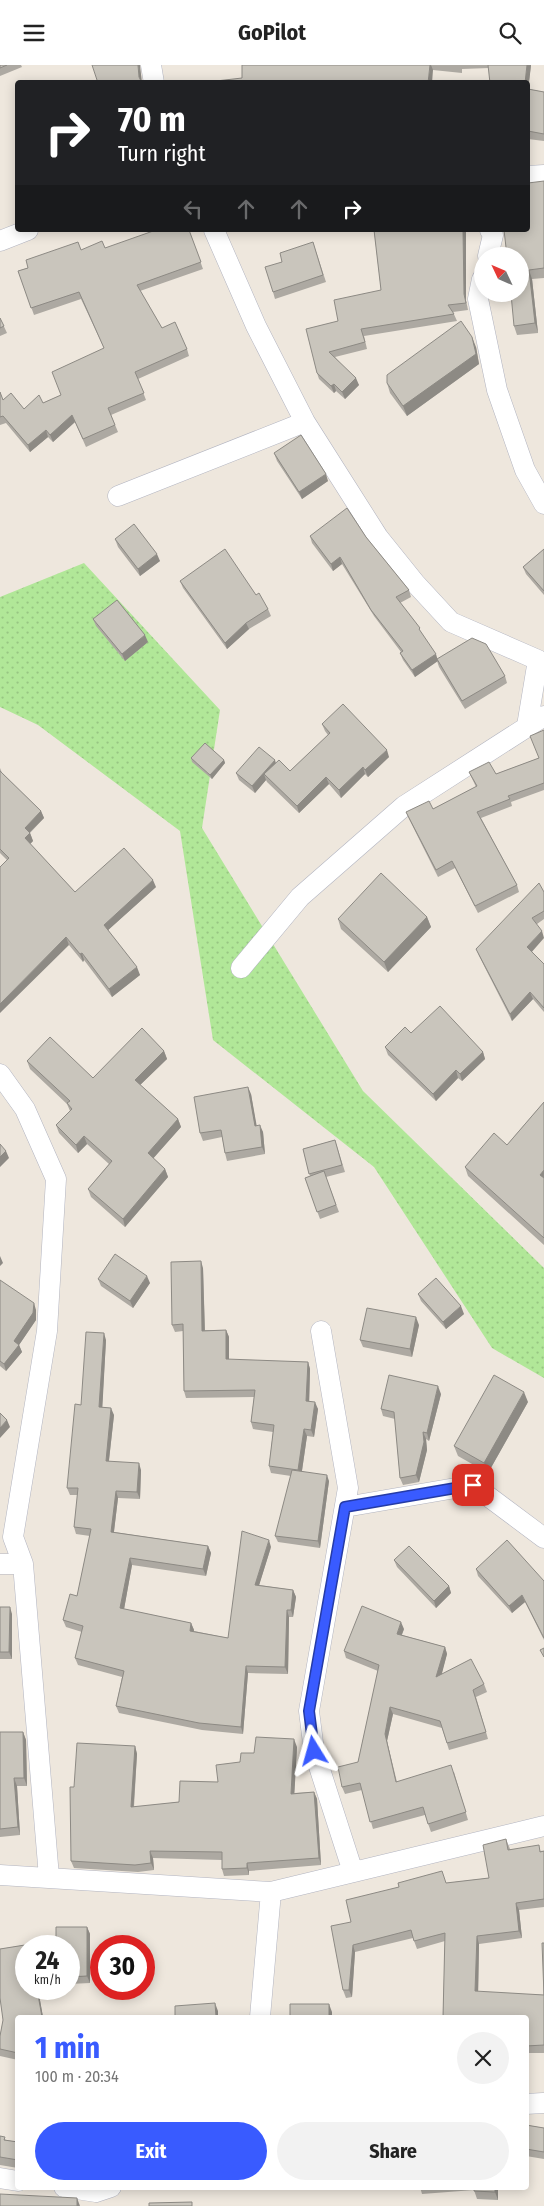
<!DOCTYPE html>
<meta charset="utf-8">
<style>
:root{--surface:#fff;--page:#f2f2f2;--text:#222;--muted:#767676;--accent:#395bff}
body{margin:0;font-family:"Fira Sans Condensed",sans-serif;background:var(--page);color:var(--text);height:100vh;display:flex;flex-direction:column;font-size:19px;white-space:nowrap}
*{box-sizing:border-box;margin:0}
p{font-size:16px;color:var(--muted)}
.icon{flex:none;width:28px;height:28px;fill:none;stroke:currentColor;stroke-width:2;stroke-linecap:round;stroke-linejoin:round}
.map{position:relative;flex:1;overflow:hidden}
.drawer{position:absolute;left:15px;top:1950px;width:514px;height:175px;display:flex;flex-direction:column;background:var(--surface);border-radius:5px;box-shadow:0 2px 12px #0003}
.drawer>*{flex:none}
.guide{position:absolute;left:15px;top:15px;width:515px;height:152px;border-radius:5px;box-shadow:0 2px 12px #0003;background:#202124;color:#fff;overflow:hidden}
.needle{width:32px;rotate:314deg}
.fabs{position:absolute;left:474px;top:182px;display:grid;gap:10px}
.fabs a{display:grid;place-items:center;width:55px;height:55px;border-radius:50%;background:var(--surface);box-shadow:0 2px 12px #0003;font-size:25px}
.speed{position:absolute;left:15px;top:1870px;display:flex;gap:10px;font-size:25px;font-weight:700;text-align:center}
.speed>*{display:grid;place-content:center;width:65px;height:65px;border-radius:50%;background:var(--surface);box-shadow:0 2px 12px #0003;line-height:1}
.speed small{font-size:12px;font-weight:400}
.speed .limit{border:8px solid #d22;background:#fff;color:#111}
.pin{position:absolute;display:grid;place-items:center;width:42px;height:42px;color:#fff;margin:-21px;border-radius:10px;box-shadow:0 2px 8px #0006}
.me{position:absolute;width:55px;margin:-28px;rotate:352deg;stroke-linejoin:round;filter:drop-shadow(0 0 4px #0008)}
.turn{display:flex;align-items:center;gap:18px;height:105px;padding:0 20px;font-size:22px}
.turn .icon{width:65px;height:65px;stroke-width:2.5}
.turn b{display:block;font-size:35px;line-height:42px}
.lanes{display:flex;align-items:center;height:48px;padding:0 20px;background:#0003;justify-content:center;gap:25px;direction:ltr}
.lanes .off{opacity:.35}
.round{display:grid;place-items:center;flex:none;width:52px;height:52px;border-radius:26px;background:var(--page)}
.head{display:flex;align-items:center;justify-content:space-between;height:85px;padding:0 20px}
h1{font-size:30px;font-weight:700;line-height:38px;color:var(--accent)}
.cta{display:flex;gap:10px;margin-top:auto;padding:10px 20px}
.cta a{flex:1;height:58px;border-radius:30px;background:var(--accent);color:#fff;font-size:20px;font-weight:700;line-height:58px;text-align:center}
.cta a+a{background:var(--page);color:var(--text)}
header{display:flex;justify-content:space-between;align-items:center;height:65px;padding:0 20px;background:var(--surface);font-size:22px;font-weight:700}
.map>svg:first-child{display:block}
.grass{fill:url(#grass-dots)}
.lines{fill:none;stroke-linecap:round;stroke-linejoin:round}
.street-casing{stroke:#b2b4c0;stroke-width:21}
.street{stroke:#fff;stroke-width:20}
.wall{fill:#ada9a2}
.shaded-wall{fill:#8d8a84}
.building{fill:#c9c5bc;stroke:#8d8a84}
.route-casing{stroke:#253ba6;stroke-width:12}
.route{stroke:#395bff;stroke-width:9}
</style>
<header><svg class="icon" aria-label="menu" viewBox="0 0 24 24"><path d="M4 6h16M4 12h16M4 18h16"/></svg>GoPilot<svg class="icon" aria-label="search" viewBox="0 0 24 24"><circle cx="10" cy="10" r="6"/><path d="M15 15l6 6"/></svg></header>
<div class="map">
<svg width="544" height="2141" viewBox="0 0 544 2141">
<defs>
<pattern id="grass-dots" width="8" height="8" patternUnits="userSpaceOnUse" patternTransform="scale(1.25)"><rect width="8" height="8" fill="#b1e798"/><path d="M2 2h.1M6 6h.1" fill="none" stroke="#98c683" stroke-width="1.8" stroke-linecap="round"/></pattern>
</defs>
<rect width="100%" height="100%" fill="#eee7dd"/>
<path class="grass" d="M84,498L220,645L202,763L363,1026L544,1203V1313L492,1283L374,1102L213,975L180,766L38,660L0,642V532Z"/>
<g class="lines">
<defs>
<path id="street" d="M151,0L154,18
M528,111L544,110
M214,165L256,261L305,357L378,472L415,518L451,557L538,595L527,661
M0,176L28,165
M488,191L493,170L490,165
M482,214L478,234L497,325L525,405L544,439
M118,431L305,357
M241,903L300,832L404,741L544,651
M0,1009L25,1044L56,1114L47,1266L13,1472L23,1499L49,1812
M321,1266L348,1423L309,1646L314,1686L353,1807
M345,1442L473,1420L544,1473
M0,1499H23
M0,1810L271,1827L544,1761
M260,1952L271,1827
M526,2039L543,2038
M0,2113L18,2116
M64,2122L96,2127L111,2122"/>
</defs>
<use href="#street" class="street-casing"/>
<use href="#street" class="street"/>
</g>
<path class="wall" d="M0,0H21L22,2L0,11Z
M242,0H531L528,24L544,27V76L528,74V18L489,3L462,4V8L433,5L242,13Z
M544,116V213L532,214L538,268L517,270L514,261Z
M189,165L203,204L140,226L162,263L187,284L189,291L138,314L146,335L111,350L118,367L86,382L75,357L53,377L48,372L30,387L6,358L0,360V327L3,335L24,344L43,338L61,330L104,283L81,234L34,250L18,206L81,185L105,183Z
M334,165H356L335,167Z
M374,165H466V236L468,245L453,247L457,256L364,271L367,284L335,292L359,320L345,334L336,326L334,328L319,314L317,308L338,256L381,225Z
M313,177L326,217L275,234L273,227L282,197Z
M0,253L7,268L0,271Z
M476,282L479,299L407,351L390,328L387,318Z
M274,388L328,416L302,434L277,396Z
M310,471L366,472L409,525L411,532L400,538L422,569L437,594L505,611L507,618L465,644L439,602L437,596L415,612L403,595L400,588L401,587L374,551L342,499L333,506L312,478Z
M115,474L160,496L140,511L118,482Z
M544,484V530L526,509L523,502Z
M180,516L256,530L268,544L271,551L249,564L227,584L183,523Z
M93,554L148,577L125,596L96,561Z
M322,659L389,692L368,712L365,709L341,733L329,719L299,748L267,717L266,715L255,728L239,715L236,708L276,698L290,706L328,670L325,666Z
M544,665V725L511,737L512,741L481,753L517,820L519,827L478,848L455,803L438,812L409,754L406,747L433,744L476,722L469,707L496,709L539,693Z
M191,693L224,695L225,698L212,714L192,697Z
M0,703L2,708L41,746L44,753L30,768L33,776L30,779L75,827L156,822L108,865L140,910L112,932L84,895L83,897L69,880L7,795L0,788Z
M544,827V854L537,859L532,887L544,899V947L533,934L512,956L479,891L476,884Z
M427,852L431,862L388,907L341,864L338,854Z
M411,968L483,987L485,994L462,1016L458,1013L436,1036L388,990L385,982Z
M164,986L167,994L140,1020L178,1054L181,1062L153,1093L165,1104L168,1112L125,1162L91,1132L88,1124L109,1099L87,1079L78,1088L59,1068L56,1060L70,1046L67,1039L30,1004L27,996L93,1013Z
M251,1029L256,1060L263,1067L265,1089L227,1096L225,1088L222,1072L203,1076L200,1068Z
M544,1037V1180L468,1111L465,1102L507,1080Z
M335,1075L345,1107L326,1112L339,1147L320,1154L305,1113L310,1111L303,1084Z
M203,1203L205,1265H226L229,1272V1295L308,1297L310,1304L309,1336L318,1344L314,1372L307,1371L302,1406L329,1416L320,1483L278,1477L275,1471L291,1411L271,1408L269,1401L273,1367L253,1364L251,1357L254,1332L186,1333L184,1326L183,1266L175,1267L172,1260Z
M98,1214L150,1218L133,1243L101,1221Z
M0,1215L36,1245V1255L19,1280L22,1287L6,1306L0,1301Z
M418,1229L464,1249L446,1264L421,1236Z
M419,1260L412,1292L363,1282L360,1275Z
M106,1275L102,1342L114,1350L109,1396L141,1405L140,1434L118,1433L114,1467L208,1481L211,1488L206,1511L132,1500L124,1544L191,1558L194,1565V1566L228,1573L271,1482L259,1520L293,1525L296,1532L293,1552H289L288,1609L248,1608L243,1669L202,1665L119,1648L116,1641L122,1612L78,1600L75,1593L82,1567L66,1562L63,1555L77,1531L90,1471L76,1469L74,1462L78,1430H70L67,1423L81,1340Z
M441,1329L429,1376L426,1374L427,1385L419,1417L403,1420L400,1413L395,1354L383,1351L381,1344Z
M528,1337L488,1408L458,1391L454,1381Z
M394,1495L449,1521L451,1528L436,1543L397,1502Z
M476,1504L544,1516V1575L525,1537L512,1548L478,1511Z
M0,1542L12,1549V1594H0Z
M404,1564L402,1570L445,1582L447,1589L441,1610L484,1619L487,1627L476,1632L488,1674L449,1685L442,1663L393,1649L387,1676L397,1717L454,1707L468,1755L431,1767L425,1750L373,1764L362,1725L345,1729L342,1722L358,1697L378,1606L346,1593L344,1586Z
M0,1667H23L26,1675L27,1721H17L20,1770L0,1772Z
M135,1681L137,1689L134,1742L179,1737L218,1717L240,1697L254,1688L297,1682L294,1728L314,1727L317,1734L321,1800L249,1806V1810L224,1811L222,1804V1795L153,1793L154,1805L138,1807L74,1803L71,1796L74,1722Z
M506,1774L510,1784L544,1786V1842L519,1845L522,1873L479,1879L478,1927L544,1930V1878V1988H526V1952H443L445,1876L417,1884L413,1873L355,1887L352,1932L346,1933L343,1925L351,1857L446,1818L489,1813Z
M56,1862H87L90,1869V1918L69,1919V1881H26V1924H38L43,1952H18V1995L0,1991V1971L3,1955L0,1933V1884L56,1875Z
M526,2060L544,2063V2094L526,2091Z
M0,2071L6,2075L18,2077V2103L0,2100Z
M420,2122H498V2135L477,2134L474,2125L422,2129Z"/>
<path class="shaded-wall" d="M138,0H140L142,18L139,12Z
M430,0H431L433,5L432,18H428Z
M527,0H531L528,27V18H525Z
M463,165H466V236L468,245L464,229Z
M529,205L532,214L538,268L535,258Z
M472,272L476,282L479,299L407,351L403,341Z
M356,313L359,320L345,334L342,327Z
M334,319L336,326L334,328L331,321Z
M72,350L75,357L53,377L50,370Z
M46,365L48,372L30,387L28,380Z
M326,409L328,416L302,434L299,427Z
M157,489L160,496L140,511L138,504Z
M340,492L342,499L333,506L331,499Z
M246,558L249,564L227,584L225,578Z
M145,570L148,577L125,596L122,589Z
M436,589L438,596L415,612L412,605Z
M387,685L389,692L368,712L365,705Z
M224,695L225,698L212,714L210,710Z
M275,695L277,702L264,709L266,715L255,728L252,721Z
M363,702L365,709L341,733L339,725Z
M326,712L329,719L299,748L297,741Z
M41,746L44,753L27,770L25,763Z
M30,768L33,776L28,781L25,773Z
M153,815L156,822L106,867L104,860Z
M427,852L431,862L388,907L384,897Z
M542,866L544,873L530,889L527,882Z
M66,872L69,880L0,948V939Z
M82,888L84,895L83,897L80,889Z
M137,902L140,910L112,932L109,924Z
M530,927L533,934L512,956L510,949Z
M164,986L167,994L137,1023L135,1015Z
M483,987L485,994L462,1016L460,1009Z
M456,1005L458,1013L436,1036L433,1029Z
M248,1022L251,1029L258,1068L255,1061Z
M178,1054L181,1062L151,1096L148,1088Z
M260,1060L263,1067L265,1089L262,1082Z
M84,1071L87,1079L78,1088L76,1080Z
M6,1086L9,1093L0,1102V1092Z
M165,1104L168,1112L125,1162L123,1154Z
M544,1105V1118L540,1110Z
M0,1191L3,1198L0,1201Z
M201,1196L203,1203L205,1273L202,1266Z
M147,1211L150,1218L133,1243L130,1236Z
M34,1238L36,1245V1255L19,1280L22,1287L6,1306L4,1299L14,1276Z
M461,1241L464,1249L446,1264L443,1257Z
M416,1252L419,1260L412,1292L410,1284Z
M226,1265L229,1272V1301L226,1294Z
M104,1268L106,1275L102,1349L99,1342Z
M308,1297L310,1304L309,1343L306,1336Z
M438,1321L441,1329L429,1376L427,1368Z
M524,1327L528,1337L488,1408L484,1398Z
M315,1337L318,1344L314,1372L311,1365Z
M111,1343L114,1350L108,1403L106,1396Z
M7,1355L10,1362L0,1373V1363Z
M304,1364L307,1371L301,1412L298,1405Z
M423,1367L426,1374L427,1385L419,1417L416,1410Z
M139,1398L141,1405L140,1434L137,1427Z
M327,1410L329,1416L320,1483L318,1476Z
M116,1426L118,1433L113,1474L111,1467Z
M269,1475L271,1482L257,1527L255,1520Z
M208,1481L211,1488L206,1511L203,1504Z
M130,1493L132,1500L123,1550L120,1543Z
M449,1521L451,1528L436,1543L434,1536Z
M293,1525L296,1532L293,1552L291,1545Z
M522,1530L525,1537L512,1548L509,1541Z
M10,1542L12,1549V1594L9,1587Z
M287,1545L289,1552L288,1609L285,1602Z
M401,1557L404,1564L399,1576L397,1569Z
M191,1558L194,1565L192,1573L190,1566Z
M445,1582L447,1589L439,1620L436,1612Z
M246,1601L248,1608L243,1669L241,1662Z
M390,1642L393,1649L387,1676L398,1725L396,1717L385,1669Z
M23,1667L26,1675L27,1721L24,1713Z
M294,1674L297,1682L294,1736L291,1729Z
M135,1681L137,1689L133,1750L131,1742Z
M14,1713L17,1721L20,1770L18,1762Z
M314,1727L317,1734L321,1800L319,1793Z
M150,1786L153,1793L154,1805L151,1798Z
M247,1798L249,1806V1810L247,1803Z
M516,1838L519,1845L522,1873L519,1866Z
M87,1862L90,1869V1918L87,1911Z
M477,1871L479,1879L478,1934L475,1926Z
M353,1880L355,1887L352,1932L349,1925Z
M37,1924H38L43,1952H42Z
M215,1938L218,1946V1952H216Z
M329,1939L332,1947V1952H329Z
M495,2122H498V2135L495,2127Z
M77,2133L80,2141H77Z"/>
<path class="building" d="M0,0H7L0,3Z
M92,0H138L139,12L142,18H98Z
M242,0H430L428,18H199L242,13Z
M488,0H527L525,18H490Z
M528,24L544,27V69L528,66Z
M544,116V203L529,205L535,258L514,261L511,229H520V191H507L504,165H528V118Z
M156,165H189L201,197L137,220L162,263L175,257L187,284L135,307L144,328L108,343L115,360L83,374L72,350L50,370L46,365L28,380L3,351L0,352V327L3,335L11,328L24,344L39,330L43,338L61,330L52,307L104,283L79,227L31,243L18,206L28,203L26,195L78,177L81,185L102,176L105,183Z
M374,165H463L464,229L466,238L448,240L454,249L361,264L365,277L329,287L356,313L342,327L334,319L331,321L317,308L306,264L338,256L334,235L381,225Z
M313,177L323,210L273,227L265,202L282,197L280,188Z
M0,253L4,261L0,263Z
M461,256L472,272L476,289L403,341L387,318V310Z
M301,370L326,409L299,427L274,388Z
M347,443L366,472L409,525L396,532L420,563L419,564L436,589L412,605L400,588L403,586L371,545L340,492L331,499L310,471Z
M134,459L157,489L138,504L115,474Z
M225,484L256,530L259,528L268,544L246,558L225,578L180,516Z
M544,484V526L523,502Z
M117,535L145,570L122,589L93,554Z
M472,573L486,579L505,611L462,636L437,594Z
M343,639L387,685L365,705L363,702L339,725L326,712L297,741L264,709L279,695L290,706L330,668L322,659Z
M544,665V718L508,731L510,734L477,747L517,820L475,841L452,796L436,805L406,747L429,736L433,744L477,721L469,707L489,697L496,709L539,693L530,671Z
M205,678L224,695L210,710L191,693Z
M259,682L275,695L252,721L236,708Z
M0,706L41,746L25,763L30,768L25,773L75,827L124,783L153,815L104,860L137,902L109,924L82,888L80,889L66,872L0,939V802L9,793L0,784Z
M381,808L427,852L384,897L338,854Z
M539,818L544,827V846L532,853L542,866L527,882L544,899V943L530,927L510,949L476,884Z
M440,941L483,987L460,1009L456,1005L433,1029L385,982L405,962L411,968Z
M142,963L164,986L135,1015L178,1054L148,1088L165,1104L123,1154L88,1124L112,1096L84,1071L76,1080L56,1060L72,1044L67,1038L70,1036L27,996L50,972L93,1013Z
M248,1022L255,1061L260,1060L262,1082L225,1088L221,1065L200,1068L194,1032Z
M544,1037V1105L540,1110L544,1113V1173L465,1102L494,1068L507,1080Z
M335,1075L342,1100L309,1109L303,1084Z
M0,1079L6,1086L0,1092Z
M324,1106L336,1140L317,1147L305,1113Z
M115,1189L147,1211L130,1236L98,1214Z
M201,1196L202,1266L226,1265V1294L308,1297L306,1336L315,1337L311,1365L304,1364L298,1405L269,1401L274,1360L251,1357L255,1325L184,1326L183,1259L172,1260L171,1197Z
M436,1213L461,1241L443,1257L418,1229Z
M0,1215L34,1238L33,1248L14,1276L19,1280L4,1299L0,1296Z
M367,1243L416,1252L410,1284L360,1275Z
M86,1267L104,1268L99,1342L111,1343L106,1396L139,1398L137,1427L116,1426L111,1467L208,1481L203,1504L130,1493L120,1543L191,1558L190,1566L228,1573L242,1466L269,1475L255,1520L293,1525L291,1545H287L285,1602L246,1601L241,1662L199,1658L116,1641L124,1606L75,1593L83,1561L63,1555L70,1529L77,1531L91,1464L74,1462L78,1423H67L75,1339L81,1340Z
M389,1310L438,1321L427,1368L423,1367L424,1377L416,1410L400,1413L394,1347L381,1344Z
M494,1310L524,1327L484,1398L454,1381Z
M0,1348L7,1355L0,1363Z
M292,1405L327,1410L318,1476L275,1471Z
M507,1475L544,1516V1573L522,1530L509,1541L476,1504Z
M409,1481L449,1521L434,1536L394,1495Z
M362,1541L401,1557L397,1569L445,1582L436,1612L471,1594L484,1619L473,1625L486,1667L447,1678L440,1656L390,1642L385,1669L396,1717L451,1700L466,1747L428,1759L423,1742L370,1757L360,1718L342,1722L338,1702L358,1697L379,1600L344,1586Z
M0,1542H10L9,1587H0Z
M544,1583V1592L540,1585Z
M0,1667H23L24,1713H14L18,1762L0,1764Z
M256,1672L294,1674L291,1729L314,1727L319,1793L247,1798V1803L222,1804V1787L150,1786L151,1798L135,1800L71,1796L70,1722H74L77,1678L135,1681L131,1742L179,1737L180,1716L218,1717L216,1700L240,1697L241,1688H254Z
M506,1774L508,1785L539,1780L540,1787L544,1786V1834L516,1838L519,1866L477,1871L475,1926L544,1930L542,1878H544V1980L526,1981V1952H443L445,1868L414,1876L411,1865L353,1880L349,1925H343L331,1861L351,1857L346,1835L399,1822L398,1818L442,1806L446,1818L489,1813L483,1780Z
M56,1862H87V1911L69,1912V1881H26V1924H37L42,1952H18V1988L0,1984V1971L3,1955L0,1933V1884L56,1875Z
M215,1938L216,1952H175V1941Z
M290,1939H329V1952H290Z
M526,2060L544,2063V2087L526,2084Z
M0,2071L5,2072L4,2075L18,2077V2095L0,2092Z
M474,2122H495V2127L474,2126Z
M0,2129L77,2133V2141H0Z
M192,2137V2141H149V2138Z"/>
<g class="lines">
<defs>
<path id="route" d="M314,1686L309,1646L345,1442L473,1420"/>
</defs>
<use href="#route" class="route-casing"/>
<use href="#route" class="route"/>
</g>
</svg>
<div class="fabs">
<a><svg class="needle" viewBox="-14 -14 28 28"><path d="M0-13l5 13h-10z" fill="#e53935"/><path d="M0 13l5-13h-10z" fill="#767676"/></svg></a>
</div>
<div class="speed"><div>24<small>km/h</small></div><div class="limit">30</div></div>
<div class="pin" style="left:473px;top:1420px;background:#d93025"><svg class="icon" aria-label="arrive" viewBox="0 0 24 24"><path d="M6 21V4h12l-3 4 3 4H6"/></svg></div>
<svg class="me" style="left:314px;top:1686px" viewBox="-20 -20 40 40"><path d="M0-17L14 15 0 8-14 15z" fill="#395bff" stroke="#fff" stroke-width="4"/></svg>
<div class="guide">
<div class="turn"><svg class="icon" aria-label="right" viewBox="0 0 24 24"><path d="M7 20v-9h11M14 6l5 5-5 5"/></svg><div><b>70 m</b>Turn right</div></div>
<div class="lanes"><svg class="icon off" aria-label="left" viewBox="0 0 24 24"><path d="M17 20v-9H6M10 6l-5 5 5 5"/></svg><svg class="icon off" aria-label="ahead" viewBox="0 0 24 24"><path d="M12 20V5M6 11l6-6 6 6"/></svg><svg class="icon off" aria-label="ahead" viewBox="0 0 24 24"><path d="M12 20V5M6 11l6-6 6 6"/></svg><svg class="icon" aria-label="right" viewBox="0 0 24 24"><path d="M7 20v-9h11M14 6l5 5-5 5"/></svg></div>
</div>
<section class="drawer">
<div class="head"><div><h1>1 min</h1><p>100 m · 20:34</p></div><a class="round"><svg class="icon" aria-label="close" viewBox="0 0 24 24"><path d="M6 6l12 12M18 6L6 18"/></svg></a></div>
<div class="cta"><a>Exit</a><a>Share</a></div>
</section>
</div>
